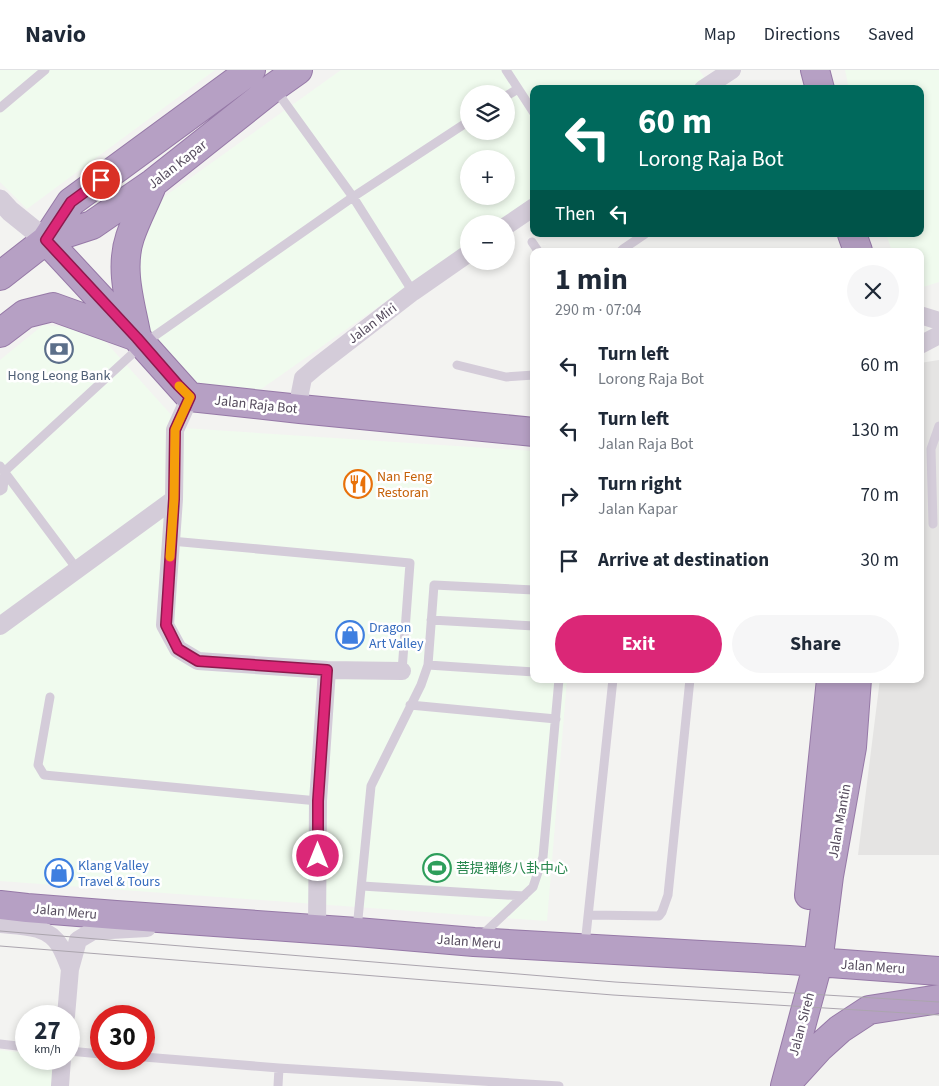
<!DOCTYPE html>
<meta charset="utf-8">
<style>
:root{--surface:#fff;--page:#f6f6f7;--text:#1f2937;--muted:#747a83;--line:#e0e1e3;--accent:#db2777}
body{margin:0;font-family:"Source Sans 3","Noto Sans SC",sans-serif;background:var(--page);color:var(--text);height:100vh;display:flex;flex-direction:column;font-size:19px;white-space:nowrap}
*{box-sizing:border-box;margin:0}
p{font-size:16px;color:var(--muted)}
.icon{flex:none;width:28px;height:28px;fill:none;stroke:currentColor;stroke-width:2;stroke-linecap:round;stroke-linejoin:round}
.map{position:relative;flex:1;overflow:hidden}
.side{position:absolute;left:530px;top:178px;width:394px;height:435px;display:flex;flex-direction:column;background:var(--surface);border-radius:10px;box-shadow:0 2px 8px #0003}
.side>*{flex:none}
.guide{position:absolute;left:530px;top:15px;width:394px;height:152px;border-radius:10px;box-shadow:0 2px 8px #0003;background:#00695c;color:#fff;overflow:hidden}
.fabs{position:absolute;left:460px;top:15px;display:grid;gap:10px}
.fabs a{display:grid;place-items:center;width:55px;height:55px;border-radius:50%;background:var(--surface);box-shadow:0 2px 8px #0003;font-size:25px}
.speed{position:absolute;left:15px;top:935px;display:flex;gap:10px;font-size:25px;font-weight:700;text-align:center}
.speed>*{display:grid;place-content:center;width:65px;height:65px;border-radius:50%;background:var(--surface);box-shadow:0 2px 8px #0003;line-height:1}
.speed small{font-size:12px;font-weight:400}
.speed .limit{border:8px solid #d22;background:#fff;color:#111}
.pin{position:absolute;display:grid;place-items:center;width:42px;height:42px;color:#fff;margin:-21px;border:2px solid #fff;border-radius:50%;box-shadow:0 1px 5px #0007}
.me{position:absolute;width:55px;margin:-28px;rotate:0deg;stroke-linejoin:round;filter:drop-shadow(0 0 4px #0008)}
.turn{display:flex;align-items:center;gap:18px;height:105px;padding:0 25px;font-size:22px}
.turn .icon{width:65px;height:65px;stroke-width:2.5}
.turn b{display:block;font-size:35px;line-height:42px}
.then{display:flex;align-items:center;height:48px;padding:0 25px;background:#0003;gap:10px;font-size:19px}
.round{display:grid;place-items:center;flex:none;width:52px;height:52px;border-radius:26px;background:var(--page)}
.headline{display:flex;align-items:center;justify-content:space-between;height:85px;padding:0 25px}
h1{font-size:30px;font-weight:700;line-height:38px}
.button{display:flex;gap:10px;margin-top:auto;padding:10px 25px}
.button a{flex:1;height:58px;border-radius:30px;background:var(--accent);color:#fff;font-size:20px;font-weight:700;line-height:58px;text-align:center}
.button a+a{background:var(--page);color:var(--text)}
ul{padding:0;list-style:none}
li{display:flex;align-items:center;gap:15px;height:65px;padding:0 25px}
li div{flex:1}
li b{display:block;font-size:19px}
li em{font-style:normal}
header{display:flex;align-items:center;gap:30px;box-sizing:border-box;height:70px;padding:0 25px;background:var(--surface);border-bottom:1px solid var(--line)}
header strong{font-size:24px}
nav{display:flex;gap:28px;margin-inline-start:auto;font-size:18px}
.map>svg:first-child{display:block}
.commercial{fill:#f0fbee;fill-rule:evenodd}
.education{fill:#e5e4e3}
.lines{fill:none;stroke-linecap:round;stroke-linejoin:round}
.trunk-casing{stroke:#9679a7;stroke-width:30}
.service{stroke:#d4ccd9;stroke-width:9}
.minor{stroke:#d4ccd9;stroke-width:18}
.tertiary{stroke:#d4ccd9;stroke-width:21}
.trunk{stroke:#b6a0c4;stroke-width:28}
.tram{stroke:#aba5ae;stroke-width:1}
.route-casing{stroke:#8e194d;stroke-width:12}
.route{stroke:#db2777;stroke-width:9}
.slow{stroke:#f59e0b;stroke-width:9}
.labels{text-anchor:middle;stroke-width:5;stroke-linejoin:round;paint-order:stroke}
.street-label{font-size:14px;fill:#554b5d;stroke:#fff}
.service-label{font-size:14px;fill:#4e5e75;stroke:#fff}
.food-label{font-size:14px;fill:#c56008;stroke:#fff;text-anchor:start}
.shop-label{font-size:14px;fill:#366cbe;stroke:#fff;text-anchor:start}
.leisure-label{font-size:14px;fill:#27864d;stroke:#fff;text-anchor:start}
</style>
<header>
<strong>Navio</strong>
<nav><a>Map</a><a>Directions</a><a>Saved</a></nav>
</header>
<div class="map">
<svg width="939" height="1016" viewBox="0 0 939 1016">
<rect width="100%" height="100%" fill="#f3f3f1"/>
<path class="commercial" d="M0,0H215L27,139L0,112Z
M341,0H699L704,7L688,19H534V127L496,154H469V173L257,322L195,314L145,255L135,196L161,129ZM469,24H506V61H469ZM469,89H506V126H469Z
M845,0H939V212L920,218V181H892L886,164H920V19H849Z
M43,255L75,258L103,269L183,358L534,381V609H567L547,851L0,811V290Z
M0,980L26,983V989H54L52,1016H0Z"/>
<path class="education" d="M939,290V785H858L880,609H920V293Z"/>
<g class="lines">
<defs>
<path id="trunk" d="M815,0L820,19
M852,164L858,181
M46,170L137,268L190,327L300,339L534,362
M46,170L92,155L153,113L274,17L298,0
M0,206L46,170L71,132L251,0
M0,263L25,244L53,237L134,266
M137,268C131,235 119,200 130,167C136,149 146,131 153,113
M809,825L831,609
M0,835L27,838L116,845L357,862L474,872L789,890L939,901
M789,1011L820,977L840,959L869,940L939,929
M785,1016L818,893L829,806L852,677L857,609"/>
</defs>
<use href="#trunk" class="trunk-casing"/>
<path class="service" d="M506,0L534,43
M275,19L353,127L413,222
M506,26L518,19
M0,38L45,0
M532,172L538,181
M621,181L623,179L645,164
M457,295L506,307L534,305
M0,396L77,499
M0,421L3,419L5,401L143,274L353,127L469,51
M933,454L931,379L939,356
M171,471L410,493L402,601
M431,550L534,556
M428,595L534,602
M50,627L38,695L44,705L318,731
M410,635L556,649
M362,816L524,826
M589,845L659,846L662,842L668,825L690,609
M357,859L371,716L421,615L428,595L434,515L534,520
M481,866L533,817L543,787L559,609
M585,875L613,609
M0,974L26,977
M69,981L101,984
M144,987L279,998L559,1016
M278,1016L279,998"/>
<path class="minor" d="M703,19L732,0
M506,156L534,137
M920,245L939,251
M920,275L939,265
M190,327L175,360L174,429L165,555L178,579L198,591L327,600L402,601
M300,339V323L303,308L316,297L413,222L469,183
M0,556L174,429
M0,854C22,856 48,855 60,876C64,883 67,891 70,899
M317,860L318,731L327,600
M66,946L70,899L78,870L93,861L147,858
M60,1016L62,989"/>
<path class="tertiary" d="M0,130L10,141L46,170"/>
<use href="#trunk" class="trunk"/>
<path class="tram" d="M0,861L615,912L939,932
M0,876L613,925L939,945"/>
</g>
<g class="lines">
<defs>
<path id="route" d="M101,110L71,132L46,170L137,268L178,315L190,327L175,360L174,429L166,555L178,579L198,591L327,600L318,731V786"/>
</defs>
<use href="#route" class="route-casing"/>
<use href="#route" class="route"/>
<path class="slow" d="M170,487L174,429L175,360L190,327L179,316"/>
</g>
<defs>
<symbol id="bank-ring" viewBox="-11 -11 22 22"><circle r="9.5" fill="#fff" stroke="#5c6f8a" stroke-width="1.5"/><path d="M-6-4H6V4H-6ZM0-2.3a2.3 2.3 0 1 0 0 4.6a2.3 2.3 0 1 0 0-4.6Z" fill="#5c6f8a"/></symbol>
<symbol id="restaurant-ring" viewBox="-11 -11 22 22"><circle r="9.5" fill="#fff" stroke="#e8710a" stroke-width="1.5"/><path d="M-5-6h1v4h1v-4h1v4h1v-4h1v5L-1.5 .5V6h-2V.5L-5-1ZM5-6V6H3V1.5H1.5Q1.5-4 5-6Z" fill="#e8710a"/></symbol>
<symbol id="shop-ring" viewBox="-11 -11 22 22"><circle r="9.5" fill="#fff" stroke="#3f7fe0" stroke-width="1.5"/><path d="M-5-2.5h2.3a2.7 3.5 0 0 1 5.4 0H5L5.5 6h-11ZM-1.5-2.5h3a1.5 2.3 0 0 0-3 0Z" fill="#3f7fe0"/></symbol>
<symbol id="stadium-ring" viewBox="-11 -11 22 22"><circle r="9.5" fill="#fff" stroke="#2e9e5b" stroke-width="1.5"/><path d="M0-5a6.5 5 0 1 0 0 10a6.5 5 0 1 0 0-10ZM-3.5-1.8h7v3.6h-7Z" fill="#2e9e5b"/></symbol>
</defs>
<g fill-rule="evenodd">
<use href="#bank-ring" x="43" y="263" width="32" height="32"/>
<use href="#restaurant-ring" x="342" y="398" width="32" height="32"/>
<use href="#shop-ring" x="334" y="549" width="32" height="32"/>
<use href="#stadium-ring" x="421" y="782" width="32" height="32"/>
<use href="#shop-ring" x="43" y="787" width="32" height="32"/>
</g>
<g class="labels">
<g class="street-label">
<text transform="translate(177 94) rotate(-38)" y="5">Jalan Kapar</text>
<text transform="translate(372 253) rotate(-37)" y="5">Jalan Miri</text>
<text transform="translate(256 334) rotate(6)" y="5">Jalan Raja Bot</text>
<text transform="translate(839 751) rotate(-80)" y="5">Jalan Mantin</text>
<text transform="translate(65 841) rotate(5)" y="5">Jalan Meru</text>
<text transform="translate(469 871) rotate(4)" y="5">Jalan Meru</text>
<text transform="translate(873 896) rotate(4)" y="5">Jalan Meru</text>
<text transform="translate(801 954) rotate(-75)" y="5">Jalan Sireh</text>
</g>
<g class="service-label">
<text x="59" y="310">Hong Leong Bank</text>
</g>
<g class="food-label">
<text x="377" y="411">Nan Feng<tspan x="377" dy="16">Restoran</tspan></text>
</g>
<g class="shop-label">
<text x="369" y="562">Dragon<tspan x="369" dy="16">Art Valley</tspan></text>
<text x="78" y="800">Klang Valley<tspan x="78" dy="16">Travel &amp; Tours</tspan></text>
</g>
<g class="leisure-label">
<text x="456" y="803">菩提禪修八卦中心</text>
</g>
</g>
</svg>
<div class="fabs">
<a><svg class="icon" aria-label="layers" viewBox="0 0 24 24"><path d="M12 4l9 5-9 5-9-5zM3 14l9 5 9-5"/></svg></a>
<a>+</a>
<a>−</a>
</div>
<div class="speed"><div>27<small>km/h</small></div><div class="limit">30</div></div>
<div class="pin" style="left:101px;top:110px;background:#d93025"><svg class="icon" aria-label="arrive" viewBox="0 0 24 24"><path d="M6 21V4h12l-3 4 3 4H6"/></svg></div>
<svg class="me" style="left:318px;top:786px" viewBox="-20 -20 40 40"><circle r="17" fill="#db2777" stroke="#fff" stroke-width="3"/><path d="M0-11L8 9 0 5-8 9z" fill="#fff"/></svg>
<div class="guide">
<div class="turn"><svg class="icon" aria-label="left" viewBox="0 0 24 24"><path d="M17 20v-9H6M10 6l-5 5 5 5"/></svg><div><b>60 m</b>Lorong Raja Bot</div></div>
<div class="then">Then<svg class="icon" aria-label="left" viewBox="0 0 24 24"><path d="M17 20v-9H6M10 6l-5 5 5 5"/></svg></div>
</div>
<section class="side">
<div class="headline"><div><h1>1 min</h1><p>290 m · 07:04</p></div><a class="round"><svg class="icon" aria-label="close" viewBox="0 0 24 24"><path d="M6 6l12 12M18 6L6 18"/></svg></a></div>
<ul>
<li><svg class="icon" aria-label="left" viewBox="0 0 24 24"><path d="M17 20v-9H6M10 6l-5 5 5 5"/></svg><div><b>Turn left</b><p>Lorong Raja Bot</p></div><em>60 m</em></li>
<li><svg class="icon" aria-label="left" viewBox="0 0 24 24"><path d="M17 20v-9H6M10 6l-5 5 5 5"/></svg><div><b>Turn left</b><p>Jalan Raja Bot</p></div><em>130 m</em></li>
<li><svg class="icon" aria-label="right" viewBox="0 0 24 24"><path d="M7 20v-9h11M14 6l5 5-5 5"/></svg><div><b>Turn right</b><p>Jalan Kapar</p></div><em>70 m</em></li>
<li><svg class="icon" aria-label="arrive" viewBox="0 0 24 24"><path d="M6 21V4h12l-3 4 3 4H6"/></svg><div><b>Arrive at destination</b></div><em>30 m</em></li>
</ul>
<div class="button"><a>Exit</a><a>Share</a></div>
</section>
</div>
